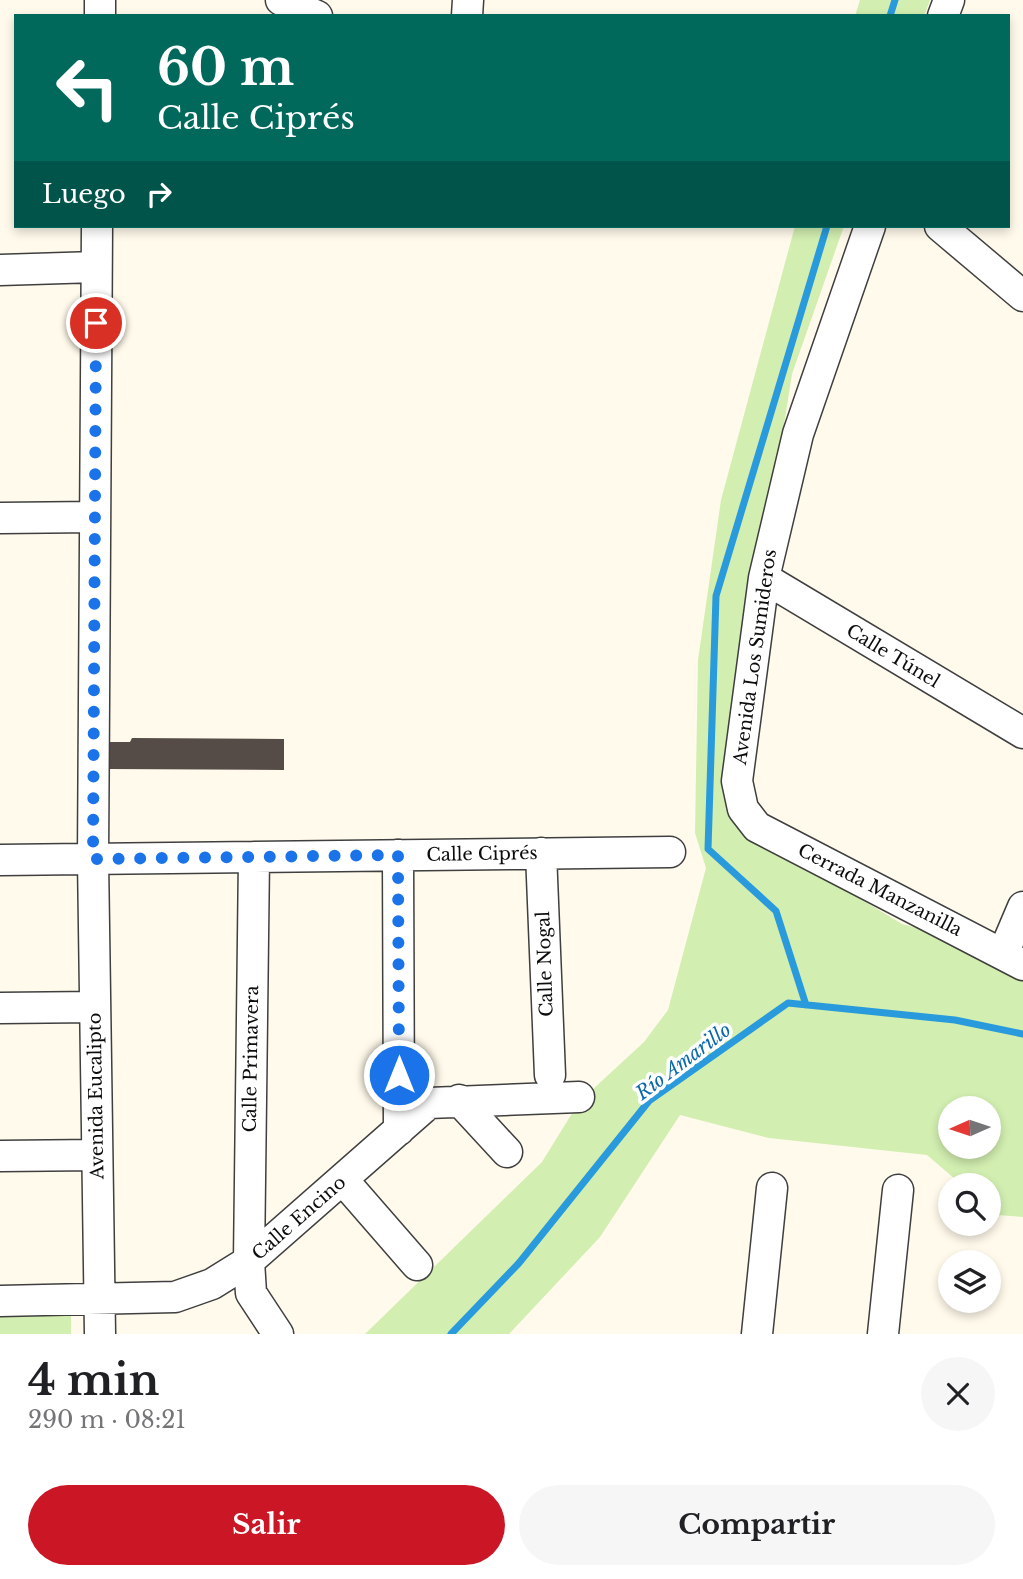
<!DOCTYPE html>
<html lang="es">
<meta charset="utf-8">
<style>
:root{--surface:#fff;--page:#f6f6f6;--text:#202124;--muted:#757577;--accent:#ca1625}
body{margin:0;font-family:"Libre Baskerville",serif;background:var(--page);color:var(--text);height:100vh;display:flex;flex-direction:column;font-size:26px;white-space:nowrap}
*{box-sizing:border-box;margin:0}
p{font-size:23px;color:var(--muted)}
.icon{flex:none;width:38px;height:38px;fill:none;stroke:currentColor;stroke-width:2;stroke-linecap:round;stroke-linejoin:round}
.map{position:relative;height:1334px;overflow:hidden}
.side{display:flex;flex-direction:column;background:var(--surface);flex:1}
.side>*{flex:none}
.hud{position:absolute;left:14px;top:14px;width:996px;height:214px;border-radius:0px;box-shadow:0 4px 10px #0003;background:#00695c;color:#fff;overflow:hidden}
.needle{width:46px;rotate:267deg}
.tools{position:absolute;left:938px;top:1096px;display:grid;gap:14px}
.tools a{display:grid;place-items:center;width:63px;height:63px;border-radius:50%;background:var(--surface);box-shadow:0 4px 10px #0003;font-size:35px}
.pin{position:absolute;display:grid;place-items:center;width:60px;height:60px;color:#fff;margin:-30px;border:4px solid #fff;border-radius:50%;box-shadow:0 2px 7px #0007}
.me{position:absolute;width:77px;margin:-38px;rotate:0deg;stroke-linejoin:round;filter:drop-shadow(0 0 5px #0008)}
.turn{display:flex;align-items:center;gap:24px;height:147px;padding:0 28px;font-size:32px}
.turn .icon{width:91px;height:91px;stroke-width:2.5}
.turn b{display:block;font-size:49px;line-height:60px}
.then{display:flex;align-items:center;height:66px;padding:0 28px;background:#0003;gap:14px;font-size:26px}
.round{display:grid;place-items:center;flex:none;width:74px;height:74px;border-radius:37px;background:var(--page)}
.head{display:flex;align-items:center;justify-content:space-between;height:119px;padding:0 28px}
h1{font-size:42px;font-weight:800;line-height:52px}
.primary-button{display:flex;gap:14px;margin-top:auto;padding:14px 28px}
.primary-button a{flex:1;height:80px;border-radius:42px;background:var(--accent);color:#fff;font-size:28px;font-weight:800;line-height:80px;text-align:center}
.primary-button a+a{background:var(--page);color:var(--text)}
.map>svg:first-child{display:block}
.green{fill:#d2eeb0;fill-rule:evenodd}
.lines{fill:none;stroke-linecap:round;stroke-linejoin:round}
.stream{stroke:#299adb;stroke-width:7}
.building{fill:#564c47}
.street-casing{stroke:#3f3f3f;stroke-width:33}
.street{stroke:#fff;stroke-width:30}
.route{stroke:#1a73e8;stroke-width:12;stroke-dasharray:0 21.6}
.labels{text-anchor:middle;stroke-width:7;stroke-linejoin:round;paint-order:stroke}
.street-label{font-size:18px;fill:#0c0c0c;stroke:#fff}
.water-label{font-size:19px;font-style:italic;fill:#0969aa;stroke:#fff}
</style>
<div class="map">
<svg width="1023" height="1334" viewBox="0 0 1023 1334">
<rect width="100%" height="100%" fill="#fffaeb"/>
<path class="green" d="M860,0H930L924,16H855Z
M795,226H844L792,374L743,685L751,833L902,924L1023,955V1217L997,1215L989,1208V1185H962L927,1155L769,1138L680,1115L600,1237L509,1334H365L542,1162L579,1102L644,1042L668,1010L706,868L695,833L698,660L721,500ZM950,1108H989V1146H950Z
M71,1313V1334H0V1315Z"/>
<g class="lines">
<path class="stream" d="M890,16L895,0
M806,1005L776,911L708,849L716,596L827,226
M451,1334L519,1263L649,1101L788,1003L955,1020L1023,1034"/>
</g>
<path class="building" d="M132,738L284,739V770L109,769L110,742H130Z"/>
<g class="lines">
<defs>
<path id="street" d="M281,0L317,16
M100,16V0
M467,16L468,0
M943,16L949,0
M97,226L93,859L100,1334
M870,226L798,434L764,578L737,781L743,809L757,827L1023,965
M940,226L1023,296
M0,270L96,267
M0,518L95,517
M764,578L1023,733
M541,853L550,1075
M398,855L399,1130
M254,857L249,1261L251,1293L278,1334
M0,860L670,852
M1003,954L1023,907
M0,1008L95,1007
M459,1100L507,1152
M0,1156L97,1155
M343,1180L417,1265
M0,1301L175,1297L212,1284L249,1261L429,1103L579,1097
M757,1334L772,1188
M883,1334L898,1190"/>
</defs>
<use href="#street" class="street-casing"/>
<use href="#street" class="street"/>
</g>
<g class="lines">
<path class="route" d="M96,323L93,859L398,855L399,1075"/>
</g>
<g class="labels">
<g class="street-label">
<text transform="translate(893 656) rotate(31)" y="6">Calle Túnel</text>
<text transform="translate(755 657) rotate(-82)" y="6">Avenida Los Sumideros</text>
<text transform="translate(482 854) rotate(-1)" y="6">Calle Ciprés</text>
<text transform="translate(880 890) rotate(27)" y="6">Cerrada Manzanilla</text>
<text transform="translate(545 964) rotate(-92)" y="6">Calle Nogal</text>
<text transform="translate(251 1059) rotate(-89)" y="6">Calle Primavera</text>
<text transform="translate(96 1096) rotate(-91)" y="6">Avenida Eucalipto</text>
<text transform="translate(299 1218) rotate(-41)" y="6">Calle Encino</text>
</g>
<g class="water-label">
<text transform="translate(683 1061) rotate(-37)" y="7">Río Amarillo</text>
</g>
</g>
</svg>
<div class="tools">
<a><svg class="needle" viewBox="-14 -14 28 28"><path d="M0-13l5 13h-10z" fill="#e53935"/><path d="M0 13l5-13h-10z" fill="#757577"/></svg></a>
<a><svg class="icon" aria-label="search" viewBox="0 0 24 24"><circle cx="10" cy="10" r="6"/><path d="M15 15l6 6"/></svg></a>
<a><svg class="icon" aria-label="layers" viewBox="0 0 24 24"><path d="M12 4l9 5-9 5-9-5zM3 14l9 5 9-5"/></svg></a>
</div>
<div class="pin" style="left:96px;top:323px;background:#d93025"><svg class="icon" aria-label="arrive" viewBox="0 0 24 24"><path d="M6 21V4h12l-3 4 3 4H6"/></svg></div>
<svg class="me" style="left:399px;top:1075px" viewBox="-20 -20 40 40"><circle r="17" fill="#1a73e8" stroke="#fff" stroke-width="3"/><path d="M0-11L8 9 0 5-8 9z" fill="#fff"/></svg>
<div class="hud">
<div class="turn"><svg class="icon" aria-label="left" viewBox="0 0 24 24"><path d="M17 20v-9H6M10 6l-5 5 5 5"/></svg><div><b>60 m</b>Calle Ciprés</div></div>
<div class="then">Luego<svg class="icon" aria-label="right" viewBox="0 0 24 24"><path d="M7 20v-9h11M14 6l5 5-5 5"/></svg></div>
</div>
</div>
<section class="side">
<div class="head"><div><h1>4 min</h1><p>290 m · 08:21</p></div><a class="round"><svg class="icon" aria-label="close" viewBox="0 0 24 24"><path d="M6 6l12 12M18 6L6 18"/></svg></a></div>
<div class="primary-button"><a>Salir</a><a>Compartir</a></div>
</section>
